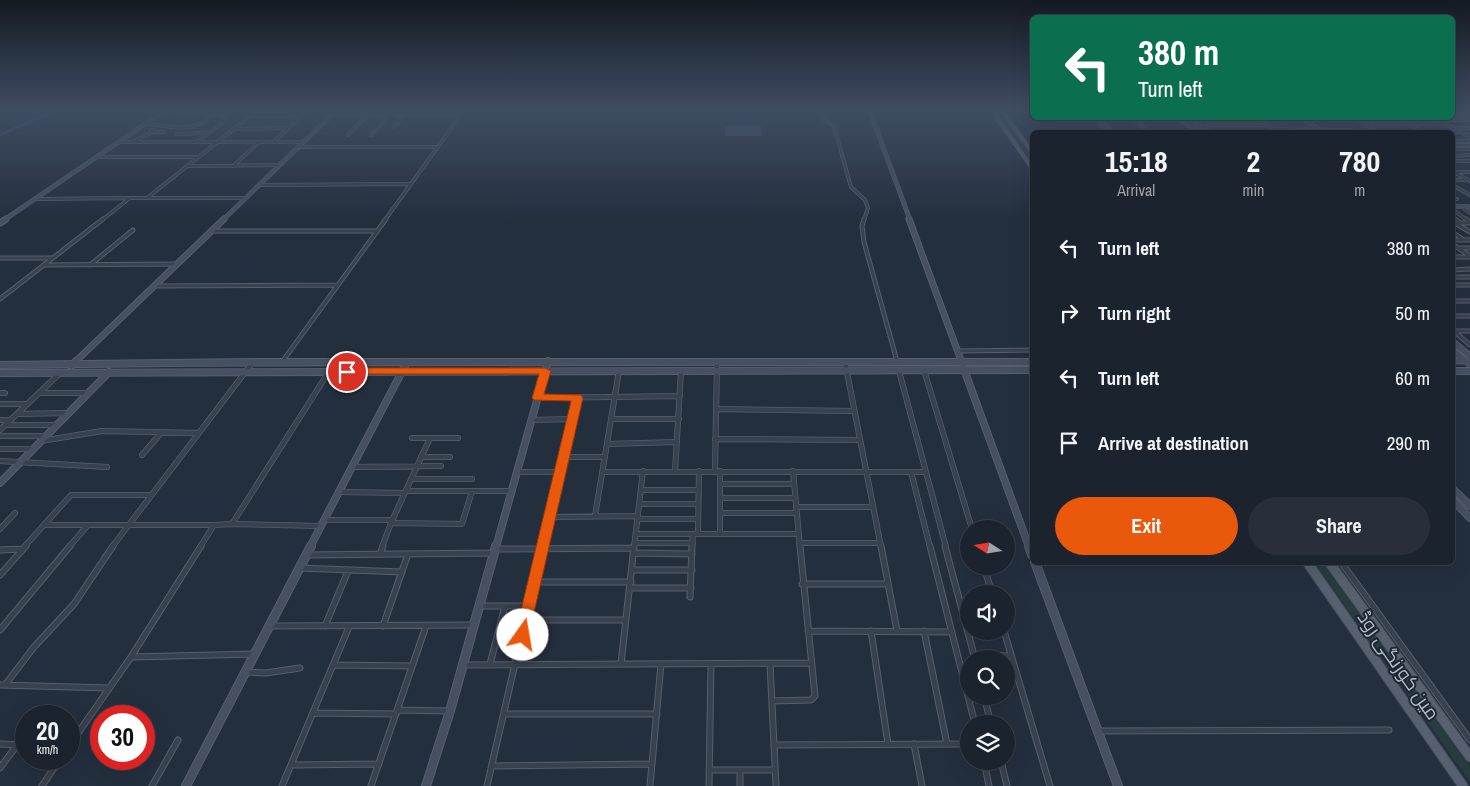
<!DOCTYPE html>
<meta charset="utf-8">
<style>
:root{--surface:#1b232e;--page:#282f3a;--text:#f1f3f6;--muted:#a0a4aa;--line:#39404a;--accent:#ea580c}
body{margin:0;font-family:"Archivo Narrow",Cairo,sans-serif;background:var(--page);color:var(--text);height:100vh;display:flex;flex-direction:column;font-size:19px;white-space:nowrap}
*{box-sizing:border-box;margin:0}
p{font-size:16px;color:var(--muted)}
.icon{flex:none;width:28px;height:28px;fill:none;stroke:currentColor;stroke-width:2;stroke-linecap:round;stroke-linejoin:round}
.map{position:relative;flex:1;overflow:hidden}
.drawer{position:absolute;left:1030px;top:130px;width:425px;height:435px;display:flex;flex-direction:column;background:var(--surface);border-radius:8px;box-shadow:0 5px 20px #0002,0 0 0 1px var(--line)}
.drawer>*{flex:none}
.guide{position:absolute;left:1030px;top:15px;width:425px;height:105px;border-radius:8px;box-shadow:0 5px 20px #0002,0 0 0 1px var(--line);background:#0b6e4f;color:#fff;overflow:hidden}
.needle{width:32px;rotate:282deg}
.controls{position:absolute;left:960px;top:520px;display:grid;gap:10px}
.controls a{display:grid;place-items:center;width:55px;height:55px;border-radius:50%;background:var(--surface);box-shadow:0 5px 20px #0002,0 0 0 1px var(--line);font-size:25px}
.speed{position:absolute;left:15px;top:705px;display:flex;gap:10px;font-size:25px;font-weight:700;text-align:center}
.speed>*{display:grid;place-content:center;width:65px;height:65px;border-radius:50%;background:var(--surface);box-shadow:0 5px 20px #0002,0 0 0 1px var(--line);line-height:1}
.speed small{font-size:12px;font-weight:400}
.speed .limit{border:8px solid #d22;background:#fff;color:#111}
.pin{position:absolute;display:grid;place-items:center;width:42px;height:42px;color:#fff;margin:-21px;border:2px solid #fff;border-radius:50%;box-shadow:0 1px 5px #0007}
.me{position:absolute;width:55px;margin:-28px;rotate:13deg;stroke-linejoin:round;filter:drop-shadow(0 0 4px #0008)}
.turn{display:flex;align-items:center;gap:18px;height:105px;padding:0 25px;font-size:22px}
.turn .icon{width:65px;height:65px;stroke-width:2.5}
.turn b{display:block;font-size:35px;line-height:42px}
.eta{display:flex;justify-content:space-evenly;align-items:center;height:85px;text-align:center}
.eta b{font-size:30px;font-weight:800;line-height:35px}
.button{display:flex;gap:10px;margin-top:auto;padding:10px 25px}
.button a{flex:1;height:58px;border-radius:30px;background:var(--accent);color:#fff;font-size:20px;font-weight:800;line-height:58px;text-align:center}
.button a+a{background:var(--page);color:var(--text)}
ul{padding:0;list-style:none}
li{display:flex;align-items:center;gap:15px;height:65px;padding:0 25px}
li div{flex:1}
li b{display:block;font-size:19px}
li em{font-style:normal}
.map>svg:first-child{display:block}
.green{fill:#263c3f}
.water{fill:#394c67}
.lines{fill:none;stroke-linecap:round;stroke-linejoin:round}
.canal{stroke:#394c67;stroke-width:3}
.street-far3-casing{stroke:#565f6c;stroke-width:4}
.street-far2-casing{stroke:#565f6c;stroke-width:5}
.street-far1-casing{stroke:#565f6c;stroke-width:6}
.street-casing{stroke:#565f6c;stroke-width:7}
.secondary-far3-casing{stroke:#565f6c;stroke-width:5}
.secondary-far2-casing{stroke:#565f6c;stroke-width:7}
.secondary-far1-casing{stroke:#565f6c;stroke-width:8}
.secondary-casing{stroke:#565f6c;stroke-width:10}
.primary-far1-casing{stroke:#414a57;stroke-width:5}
.primary-casing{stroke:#414a57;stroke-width:11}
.street-far3{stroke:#38414e;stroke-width:2.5}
.street-far2{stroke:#38414e;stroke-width:3}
.street-far1{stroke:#38414e;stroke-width:4.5}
.street{stroke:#38414e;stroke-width:5}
.secondary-far3{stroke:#465061;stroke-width:4}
.secondary-far2{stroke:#465061;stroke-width:5}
.secondary-far1{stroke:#465061;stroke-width:6}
.secondary{stroke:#465061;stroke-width:8}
.primary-far1{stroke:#56606e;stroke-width:4}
.primary{stroke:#56606e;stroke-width:9}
.route{fill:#ea580c;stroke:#983908}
.labels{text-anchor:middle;stroke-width:4;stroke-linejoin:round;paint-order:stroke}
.near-street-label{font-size:19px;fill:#b4bcc9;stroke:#1d2633}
</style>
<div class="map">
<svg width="1470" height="786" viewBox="0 0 1470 786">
<rect width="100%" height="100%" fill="#242f3e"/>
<path class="green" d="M994,109H999L1032,154V163Z
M1315,563H1323L1470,767V782Z"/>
<path class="water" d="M725,126H761L762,136H725Z"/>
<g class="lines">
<path class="canal" d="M0,135L59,109"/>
<defs>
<path id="street-far3" d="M140,109L162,112
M819,109L823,119L834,126L851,187L865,200L868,208L864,220
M164,111L224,116
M332,115H461
M1452,115H1470
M251,116H301
M1094,118L1108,132
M1098,118L1113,132
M1133,118L1149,132
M1193,118L1212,132
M1356,118L1376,131L1383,132
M1398,118L1422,131
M1434,118L1470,137
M1262,119H1342
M1305,120L1324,132
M1440,120H1470
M145,124C165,125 199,135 210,115
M1366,124H1446
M1193,125H1267L1258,118
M1267,125L1279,132
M394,127L403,115
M1455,128H1470
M235,129L288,128
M1274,129L1376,131
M153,132H165
M1383,132H1462
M177,134L208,133
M348,135L367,115
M371,135L389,115
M134,141L155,131L151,130
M1452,141H1470
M119,142H304
M197,142L221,124L231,109
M273,142L309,109
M1452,145H1470
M299,147H438
M1453,149H1470
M1452,156L1470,155
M96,157H199
M1452,161H1470
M188,166L279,165
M233,166L259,142
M1452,171L1470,181
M1455,172H1470
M1452,180H1465
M259,185L411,184
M1452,185L1470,195
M147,198H245
M36,199L129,198
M1452,199H1457
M1462,207L1470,213
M1452,209L1467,220
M1452,217L1457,220
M102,220L130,198H147L259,109
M385,220L465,109"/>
<path id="street-far2" d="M864,219L862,226L864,242L897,361
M1455,219L1461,223
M1466,219L1470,222
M1455,223L1470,232
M1455,223H1470
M210,231H377
M1452,232L1464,240
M1452,240H1470
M1452,244L1470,256
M1459,248H1470
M1452,257H1470
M0,258H53
M44,265L175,264
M90,265L133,230
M1452,270L1470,269
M1452,277H1470
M1452,285H1470
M153,286L337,285
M0,299L103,219
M1452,301H1470
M1452,316H1470
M1454,331L1470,345
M1454,331H1470
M958,351L1032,350
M282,362L386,219"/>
<path id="street-far1" d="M845,362L881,547
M924,370L972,529
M899,371L946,547
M0,393H5
M39,393H87
M538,398L680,396
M0,404H27
M716,409L854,411
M17,414L67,413
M611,419H679
M0,420H11
M532,420L572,419
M5,425H56
M0,430L60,373
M0,436H45
M412,438H458
M715,439L860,440
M41,441L102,431L198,433
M607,444L677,442
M0,449H33
M142,455L161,433
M421,457H450
M564,457H605
M0,461L107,467
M352,467L441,466
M675,471L681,371
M715,471L717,361
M720,471V534
M793,471L800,547
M517,472H560
M602,472H911
M925,472H911L930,547
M411,479H472
M720,484H794
M641,490H698
M406,491H511
M339,492L405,493
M720,498H795
M640,504H698
M796,507H873
M720,513H796
M595,516L619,371
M550,517L638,516
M638,519H698
M324,520H393
M391,523L462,524L472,491
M232,524L321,526
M45,525H214
M0,529L15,513
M636,534H798
M698,534L699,471
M635,543H693
M799,543H880
M24,547L71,495H150
M69,547L87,526
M112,547L253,362
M200,547L214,525L232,524L335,362
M382,547L391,523L430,438
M542,547L577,397
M634,547L643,471
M692,547L693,534"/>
<path id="street" d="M881,546L897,631
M930,546L975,724
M945,546L975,659
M495,549L634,548
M0,550L23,549
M634,553L692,554
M380,554L383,546
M306,555L494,553
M1341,562L1470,740
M984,566L992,594
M299,568L402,572
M632,570H692
M0,575L26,546
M535,582H631
M802,584H888
M630,588H691
M690,597L692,546
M480,606H530
M526,620H626
M269,626L474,625
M325,626L348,571
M383,626L408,554
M0,630L70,546
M808,631L952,632
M871,631L888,744
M924,631L947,744
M1004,631L1050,786
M974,655L1011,656
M131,657L255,654
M490,664L505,606
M621,664L634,546
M770,664L776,786
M334,665L412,666
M463,665L811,663
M245,672L266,673L300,668
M0,685L109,688
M5,685L34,647L74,604L113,546
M984,696L991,724
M772,701L811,700L815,696L800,546
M397,710L450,711
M313,713L396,714
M505,714H657
M1097,731L1389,730
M0,744L26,745
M914,744L922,786
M774,745L969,744
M69,746L131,657L201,546
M984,761L989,786
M1001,761L1007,786
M291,765L379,764
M493,766L652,764
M0,768L17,745
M709,770H775
M740,770V786
M42,786L60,759
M152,786L178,740
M282,786L349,627
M371,786L426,626
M487,786L542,546
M650,786L661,664
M709,786L711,664"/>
<path id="secondary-far3" d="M869,109L910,220
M1179,118L1197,132
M1195,125L1203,132
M1452,206L1470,207
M4,220L167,109
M223,220L338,109"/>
<path id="secondary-far2" d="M909,219L962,363
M0,223L6,219
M1452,341L1470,356
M1452,350L1468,363
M1452,361H1468
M74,363L224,219
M196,363L1032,362"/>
<path id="secondary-far1" d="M961,361L1029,547
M1467,361L1470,364
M0,365L253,362H1032
M71,366L76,361
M1452,371H1470
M0,373L1032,370
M0,483L109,372
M1452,488L1470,506
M1452,499L1470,518
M310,547L407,362
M496,547L548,361"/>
<path id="secondary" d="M1029,546L1032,555
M1035,562L1118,786
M186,786L311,546
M426,786L450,711L496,546"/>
<path id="primary-far1" d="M991,109L1032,168
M1001,109L1032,152"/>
<path id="primary" d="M1307,562L1463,786
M1329,562L1470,757"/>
</defs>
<use href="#street-far3" class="street-far3-casing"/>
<use href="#street-far2" class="street-far2-casing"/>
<use href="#street-far1" class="street-far1-casing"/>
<use href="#street" class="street-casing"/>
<use href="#secondary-far3" class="secondary-far3-casing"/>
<use href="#secondary-far2" class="secondary-far2-casing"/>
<use href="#secondary-far1" class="secondary-far1-casing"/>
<use href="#secondary" class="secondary-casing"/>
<use href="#primary-far1" class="primary-far1-casing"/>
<use href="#primary" class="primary-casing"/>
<use href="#street-far3" class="street-far3"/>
<use href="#street-far2" class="street-far2"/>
<use href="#street-far1" class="street-far1"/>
<use href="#street" class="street"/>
<use href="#secondary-far3" class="secondary-far3"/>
<use href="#secondary-far2" class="secondary-far2"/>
<use href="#secondary-far1" class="secondary-far1"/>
<use href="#secondary" class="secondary"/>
<use href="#primary-far1" class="primary-far1"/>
<use href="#primary" class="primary"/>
</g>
<linearGradient id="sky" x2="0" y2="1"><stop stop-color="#141a22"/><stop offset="0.5" stop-color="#3f4d63"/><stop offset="1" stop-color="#3f4d63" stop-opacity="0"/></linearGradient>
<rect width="1470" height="219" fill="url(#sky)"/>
<path class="route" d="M347,368H545L551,371L544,394L581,395L583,398L528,639L523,641L517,639L515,635L571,401L534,400L532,398L539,374H343V369Z"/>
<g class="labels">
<g class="near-street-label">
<text transform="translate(1399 665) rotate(55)" y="7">مین کورنگی روڈ</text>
</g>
</g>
</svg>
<div class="controls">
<a><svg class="needle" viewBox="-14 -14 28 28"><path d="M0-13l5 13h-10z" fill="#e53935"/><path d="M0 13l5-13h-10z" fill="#a0a4aa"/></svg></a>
<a><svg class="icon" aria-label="sound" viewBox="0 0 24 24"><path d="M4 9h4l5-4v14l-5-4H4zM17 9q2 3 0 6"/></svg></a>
<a><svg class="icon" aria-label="search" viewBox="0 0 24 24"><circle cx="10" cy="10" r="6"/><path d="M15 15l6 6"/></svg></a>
<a><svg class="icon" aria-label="layers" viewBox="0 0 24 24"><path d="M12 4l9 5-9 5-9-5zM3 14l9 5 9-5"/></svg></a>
</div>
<div class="speed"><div>20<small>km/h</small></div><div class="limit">30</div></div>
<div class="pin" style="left:347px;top:372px;background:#d93025"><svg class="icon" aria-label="arrive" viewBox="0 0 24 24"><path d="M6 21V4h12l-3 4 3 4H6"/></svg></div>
<svg class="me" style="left:523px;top:635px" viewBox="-20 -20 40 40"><circle r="19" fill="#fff"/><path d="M0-13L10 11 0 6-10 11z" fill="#ea580c"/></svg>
<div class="guide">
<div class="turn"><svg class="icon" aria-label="left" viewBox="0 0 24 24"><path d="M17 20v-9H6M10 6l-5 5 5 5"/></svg><div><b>380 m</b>Turn left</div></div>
</div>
<section class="drawer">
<div class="eta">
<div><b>15:18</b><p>Arrival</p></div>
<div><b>2</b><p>min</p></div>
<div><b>780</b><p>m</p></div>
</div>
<ul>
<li><svg class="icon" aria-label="left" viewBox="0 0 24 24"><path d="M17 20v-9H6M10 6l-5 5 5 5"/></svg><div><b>Turn left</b></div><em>380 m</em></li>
<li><svg class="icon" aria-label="right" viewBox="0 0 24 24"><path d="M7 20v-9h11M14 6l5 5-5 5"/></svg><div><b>Turn right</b></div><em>50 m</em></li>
<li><svg class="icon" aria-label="left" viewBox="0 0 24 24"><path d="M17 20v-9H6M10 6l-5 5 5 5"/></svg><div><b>Turn left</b></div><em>60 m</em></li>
<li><svg class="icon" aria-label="arrive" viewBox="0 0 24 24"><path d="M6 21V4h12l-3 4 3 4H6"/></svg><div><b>Arrive at destination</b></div><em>290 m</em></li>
</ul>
<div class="button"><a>Exit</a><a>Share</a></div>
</section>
</div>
